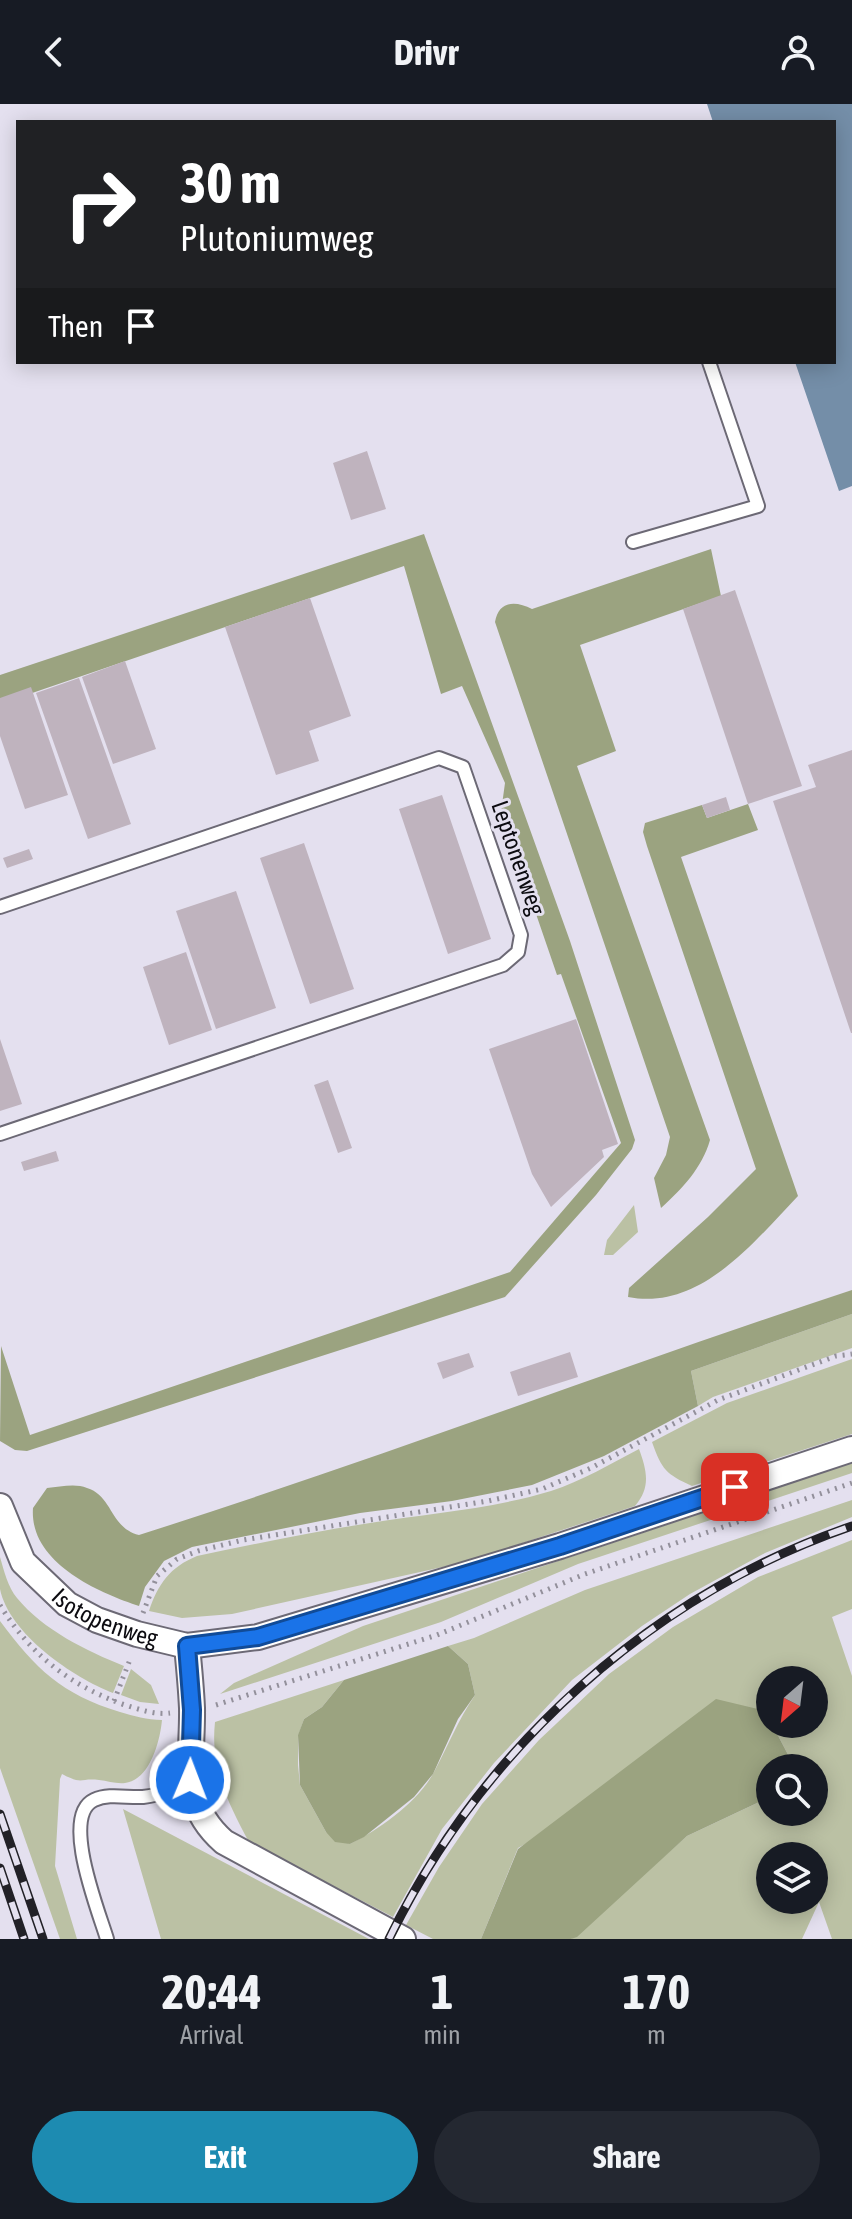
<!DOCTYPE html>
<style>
:root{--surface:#171b24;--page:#242831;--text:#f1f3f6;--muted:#9ea1a6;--accent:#1d8bb1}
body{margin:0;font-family:"Asap Condensed",sans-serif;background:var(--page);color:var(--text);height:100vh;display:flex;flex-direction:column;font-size:30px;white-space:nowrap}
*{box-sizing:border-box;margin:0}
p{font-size:26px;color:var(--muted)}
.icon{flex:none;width:44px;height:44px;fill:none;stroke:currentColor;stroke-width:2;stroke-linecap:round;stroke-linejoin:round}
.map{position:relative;height:1835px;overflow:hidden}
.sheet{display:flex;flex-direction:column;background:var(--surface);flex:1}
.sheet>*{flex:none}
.guide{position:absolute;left:16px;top:16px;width:820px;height:244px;border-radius:0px;box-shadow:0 4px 20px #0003;background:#202124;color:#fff;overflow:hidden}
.needle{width:52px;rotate:208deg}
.buttons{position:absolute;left:756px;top:1562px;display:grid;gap:16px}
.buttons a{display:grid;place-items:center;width:72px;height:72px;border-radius:50%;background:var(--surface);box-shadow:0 4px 20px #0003;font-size:40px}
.pin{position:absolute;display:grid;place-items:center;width:68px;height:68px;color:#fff;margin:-34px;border-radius:16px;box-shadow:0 4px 12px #0006}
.me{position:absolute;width:88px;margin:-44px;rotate:1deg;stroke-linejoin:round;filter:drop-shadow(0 0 6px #0008)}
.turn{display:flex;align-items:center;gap:28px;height:168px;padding:0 32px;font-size:36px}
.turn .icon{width:104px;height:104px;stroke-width:2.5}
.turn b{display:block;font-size:56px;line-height:68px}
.then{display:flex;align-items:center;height:76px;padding:0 32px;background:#0003;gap:16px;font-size:30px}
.eta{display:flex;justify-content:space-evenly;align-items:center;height:136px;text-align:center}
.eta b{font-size:48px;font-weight:700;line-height:56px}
.cta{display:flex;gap:16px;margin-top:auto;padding:16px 32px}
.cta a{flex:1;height:92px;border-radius:48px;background:var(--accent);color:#fff;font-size:32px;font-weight:700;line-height:92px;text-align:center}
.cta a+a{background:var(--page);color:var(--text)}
header{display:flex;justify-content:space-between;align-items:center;height:104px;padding:0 32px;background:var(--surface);font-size:36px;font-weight:700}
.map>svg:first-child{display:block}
.green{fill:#bbc1a4;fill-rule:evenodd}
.forest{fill:#9ba380}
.water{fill:#748ea8}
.building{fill:#bfb3be}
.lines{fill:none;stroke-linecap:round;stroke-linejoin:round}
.lane-casing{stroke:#6c6975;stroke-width:16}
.street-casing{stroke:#6c6975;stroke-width:28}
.path{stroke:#93909b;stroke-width:5;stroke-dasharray:2 6;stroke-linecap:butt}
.lane{stroke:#fff;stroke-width:12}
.street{stroke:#fff;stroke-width:24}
.rail-casing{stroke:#222127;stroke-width:9}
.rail{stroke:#e4e0ef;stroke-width:6;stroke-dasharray:18;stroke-linecap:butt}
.route-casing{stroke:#114b97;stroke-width:20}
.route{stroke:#1a73e8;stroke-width:14}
.labels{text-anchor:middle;stroke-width:6;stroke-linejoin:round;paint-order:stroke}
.street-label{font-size:24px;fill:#0c0b10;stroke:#e4e0ef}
</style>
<header><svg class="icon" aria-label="back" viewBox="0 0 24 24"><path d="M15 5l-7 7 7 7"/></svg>Drivr<svg class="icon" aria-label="person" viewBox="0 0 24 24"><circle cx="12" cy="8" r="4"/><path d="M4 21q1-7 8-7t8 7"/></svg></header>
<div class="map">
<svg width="852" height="1835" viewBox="0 0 852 1835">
<rect width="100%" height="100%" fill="#e4e0ef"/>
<path class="green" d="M634,1101L638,1128L613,1151H604L607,1136Z
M852,1210V1244L713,1293L698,1302L691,1267Z
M852,1255V1330L692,1382C666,1370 662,1366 652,1338L727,1299Z
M639,1345C647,1367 651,1383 635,1402L465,1458L232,1510L182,1514L149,1507C158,1480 170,1463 197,1452C254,1440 312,1428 370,1419C431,1409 492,1405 551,1387C582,1377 610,1360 639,1345Z
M852,1359V1369L578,1460L441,1518L220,1590L234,1579L363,1522Z
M852,1396V1413L765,1449L690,1490L642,1522L572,1576L494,1659L442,1725L393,1813L249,1738C228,1699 210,1663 215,1618L344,1576L322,1603L304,1615L298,1632V1661L300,1681L326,1728L350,1740C380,1725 418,1698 434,1668C448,1642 458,1616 475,1591L468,1560L448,1542L474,1534L585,1486Z
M852,1436V1505L832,1513L852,1572V1835H832L819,1798L802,1835H571L687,1732L770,1693V1708H814V1664H795L772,1620H814V1576H770V1615L765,1607L518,1744L481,1835H433L406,1821L439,1763L482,1700L539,1636L609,1570L673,1523L758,1473ZM770,1752H814V1796H770Z
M0,1453C4,1467 8,1483 17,1494C43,1526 87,1547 124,1562L113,1589C74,1574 9,1530 0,1485C0,1475 0,1463 0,1453Z
M0,1517C36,1565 61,1590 120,1608C134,1612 147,1616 162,1616C160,1637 150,1676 125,1679C116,1680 108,1677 99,1676C79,1674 83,1681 62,1670L60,1675L55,1762L77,1835H60L0,1664Z
M131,1565L151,1581L159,1600L140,1598L121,1591Z
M123,1705L369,1835H161Z"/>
<path class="forest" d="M424,430L570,837L635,1036L632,1045L596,1091L505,1193L27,1347L15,1346L0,1337L1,1242L30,1331L510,1168L621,1039L561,870L557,871L501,708L505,679L462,582L441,590L404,462L0,600V571Z
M711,445L721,492L580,541L616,647L577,662L710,1036C702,1064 682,1085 661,1104L654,1074L666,1051L670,1033L495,518C499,496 516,497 532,505Z
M748,700L758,726L681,753L798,1092C753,1139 700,1207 628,1193L629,1184L708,1113L756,1065L647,742L643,728L645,719L702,701L707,714Z
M852,1186V1210L691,1267L698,1302L604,1352L532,1381L452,1397L360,1409L192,1443L164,1457L145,1483L139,1502C97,1488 29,1458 33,1404L47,1384C60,1383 75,1379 87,1384C113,1392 110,1424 139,1431C378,1355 613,1265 852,1186Z
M448,1542L468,1560L475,1591L458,1615L433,1670L414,1693L364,1733L350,1740L335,1738L326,1728L300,1681L298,1631L304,1615L322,1603L344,1576Z
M716,1595L766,1607L770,1620H772L795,1664H770V1693L687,1732L577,1833L571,1835H481L518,1745Z"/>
<path class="water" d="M707,0H852V382L839,387L795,258H834V18H713Z"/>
<path class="building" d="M367,347L386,405L351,416L333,359Z
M735,486L802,682L748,700L683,505Z
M310,494L351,612L309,627L319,657L276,671L225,523Z
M125,557L156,645L113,660L82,573Z
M79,574L131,720L88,735L36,589Z
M31,583L68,691L25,705L0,632V594Z
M852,646V929H851L773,697L816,683L808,661Z
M442,691L491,835L448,850L399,705Z
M726,693L730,706L707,714L702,701Z
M304,739L354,885L310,900L260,754Z
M29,745L33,755L7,764L3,754Z
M236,787L276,904L216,925L176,807Z
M186,848L212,926L169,941L143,863Z
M576,915L618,1040L602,1046L604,1053L551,1103L532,1070L489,945Z
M0,935L22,1000L0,1007Z
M328,976L352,1044L338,1049L314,981Z
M56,1047L59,1057L24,1067L21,1058Z
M570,1248L578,1273L518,1292L510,1268Z
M469,1249L474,1263L443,1275L437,1259Z"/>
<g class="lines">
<defs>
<path id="lane" d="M633,438L758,402L709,258
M0,803L439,654L463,663L521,831L518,848L503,861L0,1030
M107,1835C99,1808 60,1712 94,1696C109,1689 127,1694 143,1693C159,1691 175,1686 191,1682"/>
<g id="street">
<path id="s1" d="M0,1402L23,1458L67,1500L97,1516L137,1530L187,1542L258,1533L560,1442L852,1345"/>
<path d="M187,1542C189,1562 191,1583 192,1604C193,1656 179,1699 224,1738L403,1835"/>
</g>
</defs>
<use href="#lane" class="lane-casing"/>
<use href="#street" class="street-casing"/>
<path class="path" d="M0,1501C30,1550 68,1580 122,1600C138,1605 154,1611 170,1609
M143,1509L157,1472L177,1455L198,1447L243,1436L488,1397L542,1385L591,1364L718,1296L836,1252L852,1250
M114,1597L131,1553
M216,1601L437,1531L585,1470L852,1379"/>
<use href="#lane" class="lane"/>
<use href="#street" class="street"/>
<defs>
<path id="rail" d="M0,1710L43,1835
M0,1764L24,1835
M389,1835C482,1644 651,1491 852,1422"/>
</defs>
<use href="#rail" class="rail-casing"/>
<use href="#rail" class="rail"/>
</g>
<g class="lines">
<defs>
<path id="route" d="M190,1676L192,1606L187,1542L258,1533L560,1442L735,1383"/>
</defs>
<use href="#route" class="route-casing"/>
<use href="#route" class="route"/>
</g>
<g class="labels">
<g class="street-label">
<text transform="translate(518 754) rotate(71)" y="8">Leptonenweg</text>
<text dy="8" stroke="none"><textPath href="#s1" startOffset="162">Isotopenweg</textPath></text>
</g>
</g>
</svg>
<div class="buttons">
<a><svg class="needle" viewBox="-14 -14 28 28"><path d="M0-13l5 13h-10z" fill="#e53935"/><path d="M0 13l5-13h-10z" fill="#9ea1a6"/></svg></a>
<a><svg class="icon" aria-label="search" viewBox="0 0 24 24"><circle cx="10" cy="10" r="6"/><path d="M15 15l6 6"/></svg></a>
<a><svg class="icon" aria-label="layers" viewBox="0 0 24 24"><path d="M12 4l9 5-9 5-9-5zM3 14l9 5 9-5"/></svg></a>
</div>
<div class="pin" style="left:735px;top:1383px;background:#d93025"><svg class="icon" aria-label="arrive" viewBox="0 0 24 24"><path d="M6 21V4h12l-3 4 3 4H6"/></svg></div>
<svg class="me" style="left:190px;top:1676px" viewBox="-20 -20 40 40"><circle r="17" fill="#1a73e8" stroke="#fff" stroke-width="3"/><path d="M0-11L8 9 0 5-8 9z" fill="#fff"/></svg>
<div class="guide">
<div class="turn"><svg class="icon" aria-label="right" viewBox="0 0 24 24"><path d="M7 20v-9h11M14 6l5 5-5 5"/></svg><div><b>30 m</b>Plutoniumweg</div></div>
<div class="then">Then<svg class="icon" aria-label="arrive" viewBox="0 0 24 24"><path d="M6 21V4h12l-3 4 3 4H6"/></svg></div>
</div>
</div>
<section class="sheet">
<div class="eta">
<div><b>20:44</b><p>Arrival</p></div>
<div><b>1</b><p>min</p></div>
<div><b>170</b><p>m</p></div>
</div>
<div class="cta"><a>Exit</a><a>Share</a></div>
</section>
